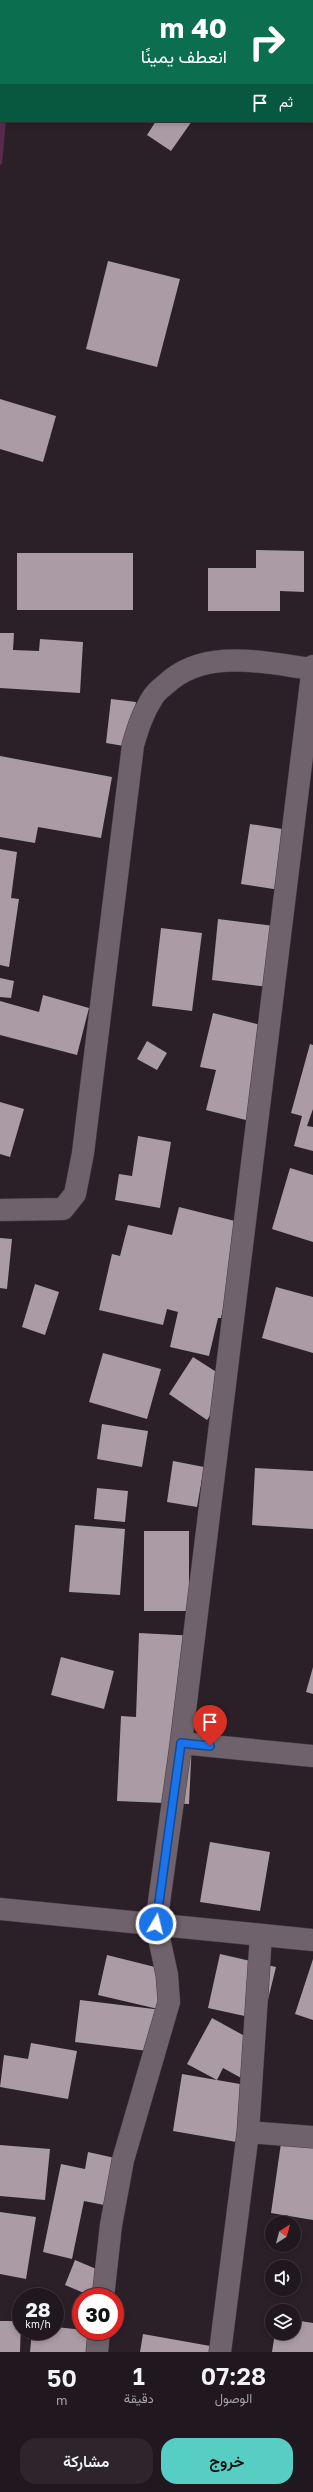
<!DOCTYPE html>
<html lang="ar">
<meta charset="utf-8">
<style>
:root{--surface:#20181e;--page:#2d252b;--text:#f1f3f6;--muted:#a2a0a4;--line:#3d373c;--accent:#56cec3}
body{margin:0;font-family:"Golos Text",Vazirmatn,sans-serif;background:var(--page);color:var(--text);direction:rtl;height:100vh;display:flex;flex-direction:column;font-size:15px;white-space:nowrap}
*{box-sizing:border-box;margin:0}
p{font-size:13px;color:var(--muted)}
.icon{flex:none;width:22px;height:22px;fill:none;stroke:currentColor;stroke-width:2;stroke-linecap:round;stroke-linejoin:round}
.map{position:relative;height:2352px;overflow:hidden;direction:ltr}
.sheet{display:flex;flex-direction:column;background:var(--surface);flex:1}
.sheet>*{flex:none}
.guide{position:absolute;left:0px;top:0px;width:313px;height:122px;box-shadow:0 2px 6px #0003,0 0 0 1px var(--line);direction:rtl;background:#0b6e4f;color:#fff;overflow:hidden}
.needle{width:26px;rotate:36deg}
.controls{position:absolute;left:265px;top:2216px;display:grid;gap:8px}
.controls a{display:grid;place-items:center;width:36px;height:36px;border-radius:50%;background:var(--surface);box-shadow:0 2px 6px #0003,0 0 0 1px var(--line);font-size:20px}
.speed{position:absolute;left:12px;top:2288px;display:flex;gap:8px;font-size:20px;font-weight:700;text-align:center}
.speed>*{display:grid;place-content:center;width:52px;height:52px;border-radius:50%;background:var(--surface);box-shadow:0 2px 6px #0003,0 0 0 1px var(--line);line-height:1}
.speed small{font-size:10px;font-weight:400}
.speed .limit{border:6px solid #d22;background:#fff;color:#111}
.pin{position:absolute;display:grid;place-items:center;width:34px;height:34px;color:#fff;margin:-41px -17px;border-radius:50% 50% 50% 0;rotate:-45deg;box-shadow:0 0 4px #0007}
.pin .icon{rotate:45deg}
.me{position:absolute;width:44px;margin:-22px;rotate:8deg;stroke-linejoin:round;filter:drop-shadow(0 0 3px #0008)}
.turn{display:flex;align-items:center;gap:14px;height:84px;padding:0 20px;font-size:18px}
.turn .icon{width:52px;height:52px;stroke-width:2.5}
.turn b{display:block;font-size:28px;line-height:34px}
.then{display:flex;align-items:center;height:38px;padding:0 20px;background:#0003;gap:8px;font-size:15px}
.eta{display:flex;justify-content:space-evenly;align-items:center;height:68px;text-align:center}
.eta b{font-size:24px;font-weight:600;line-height:28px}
.cta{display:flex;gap:8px;margin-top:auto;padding:8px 20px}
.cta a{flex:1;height:46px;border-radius:16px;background:var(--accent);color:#111;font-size:16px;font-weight:600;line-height:46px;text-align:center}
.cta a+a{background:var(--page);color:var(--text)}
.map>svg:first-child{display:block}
.green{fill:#582a4d}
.building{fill:#aa9ba5}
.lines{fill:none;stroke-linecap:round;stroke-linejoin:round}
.minor-casing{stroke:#483e45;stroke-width:23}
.minor{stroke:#70626c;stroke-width:22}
.route-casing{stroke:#114b97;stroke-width:10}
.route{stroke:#1a73e8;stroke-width:7}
</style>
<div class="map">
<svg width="313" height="2352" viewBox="0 0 313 2352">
<rect width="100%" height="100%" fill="#2b2028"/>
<path class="green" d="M0,0H18L1,1V121H6L2,164L0,165Z"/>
<path class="building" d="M156,121H192L171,151L147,135Z
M108,261L180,279L157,367L86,349Z
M0,399L56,416L43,462L0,449Z
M256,550L304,551V592L280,591V611H208V568H256Z
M17,553H133V610H17Z
M0,633H14L13,650L39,651L40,639L83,642L80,693L0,688Z
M111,699L136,702L130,747L106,743Z
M0,756L112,777L101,838L38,827L35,843L0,837Z
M250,824L289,830L280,890L241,884Z
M0,849L17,852L11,898L19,899L9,967L0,965Z
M218,919L275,926L268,987L212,980Z
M161,928L202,933L192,1011L152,1006Z
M0,978L14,981L11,998L0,997Z
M43,995L89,1008L77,1055L0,1035V1001L39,1012Z
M213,1013L269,1027L246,1120L206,1110L216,1070L200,1067Z
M147,1041L167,1053L157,1070L137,1059Z
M310,1044L313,1045V1109L307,1126L313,1127V1151L294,1146L302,1116L291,1113Z
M0,1102L24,1109L10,1157L0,1154Z
M138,1136L171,1142L160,1208L115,1200L119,1174L132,1176Z
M290,1168L313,1175V1242L272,1229Z
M179,1207L243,1223L221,1318H218L209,1356L170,1347L178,1312L167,1309L163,1325L99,1310L112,1254L120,1256L128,1225L172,1235Z
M0,1238L12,1239L7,1289L0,1288Z
M35,1284L59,1292L45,1335L22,1327Z
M276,1287L313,1297V1353L262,1338Z
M103,1353L161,1369L147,1419L89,1402Z
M193,1357L232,1382L207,1420L169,1394Z
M102,1424L148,1431L142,1467L97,1459Z
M173,1461L204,1467L197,1507L167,1502Z
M255,1468L313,1471V1529L252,1525Z
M97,1488L128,1491L125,1522L94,1519Z
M75,1525L125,1529L120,1595L69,1592Z
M144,1531H189V1611H144Z
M139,1633L197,1636L189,1804L117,1801L121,1716L136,1717Z
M61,1657L114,1671L104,1709L51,1695Z
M313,1667V1694L306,1692Z
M210,1842L270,1852L260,1911L200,1902Z
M220,1954L276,1967L263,2020L208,2008Z
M107,1955L167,1970L158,2009L98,1995Z
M313,1959V2020L295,2014Z
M80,2000L162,2010L156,2052L75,2042Z
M212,2018L261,2045L243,2079L223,2068L217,2080L187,2064Z
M31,2043L77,2051L68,2099L0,2087L4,2055L28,2059Z
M182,2074L258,2087L248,2144L173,2131Z
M282,2136L313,2141V2220L271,2213Z
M0,2145L50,2149L45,2200L0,2196Z
M88,2152L124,2160L114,2207L84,2201L72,2259L43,2252L61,2164L85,2169Z
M0,2212L36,2217L26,2279L0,2274Z
M75,2260L101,2271L91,2296L65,2285Z
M294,2320L313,2323V2352H272L275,2333H294Z
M0,2321H21L20,2352H0Z
M55,2327L94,2331L92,2352H30L32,2331H55Z
M143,2334L216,2347L215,2352H140Z"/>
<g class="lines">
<defs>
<path id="minor" d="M0,1210L63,1209L75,1194L83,1153L133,745C138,728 143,712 153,697C156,692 161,688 166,684C205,647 265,663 313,669
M181,1743L313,1756
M0,1909L313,1940
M248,2132L313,2137
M103,2297L111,2225L123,2160L169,2002L167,1975L156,1924L181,1743L313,666
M97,2352L99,2331
M220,2352L248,2132L261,1935"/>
</defs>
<use href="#minor" class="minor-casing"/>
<use href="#minor" class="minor"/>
</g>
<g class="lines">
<defs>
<path id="route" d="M156,1924L181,1743L210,1746"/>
</defs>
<use href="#route" class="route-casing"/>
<use href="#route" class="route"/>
</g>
</svg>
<div class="controls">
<a><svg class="needle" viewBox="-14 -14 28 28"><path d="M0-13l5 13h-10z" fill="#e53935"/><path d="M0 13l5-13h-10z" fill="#a2a0a4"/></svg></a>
<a><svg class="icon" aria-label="sound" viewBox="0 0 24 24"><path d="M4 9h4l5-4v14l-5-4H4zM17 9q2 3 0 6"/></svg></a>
<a><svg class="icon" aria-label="layers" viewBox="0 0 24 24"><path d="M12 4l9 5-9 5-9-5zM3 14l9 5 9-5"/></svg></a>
</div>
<div class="speed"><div>28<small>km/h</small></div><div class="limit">30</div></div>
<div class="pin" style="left:210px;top:1746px;background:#d93025"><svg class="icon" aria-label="arrive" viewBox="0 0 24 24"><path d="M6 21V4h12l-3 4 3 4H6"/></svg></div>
<svg class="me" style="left:156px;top:1924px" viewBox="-20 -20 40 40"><circle r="17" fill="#1a73e8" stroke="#fff" stroke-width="3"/><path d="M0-11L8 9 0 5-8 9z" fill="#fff"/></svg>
<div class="guide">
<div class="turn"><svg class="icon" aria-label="right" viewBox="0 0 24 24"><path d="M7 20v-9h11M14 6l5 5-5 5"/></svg><div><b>40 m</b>انعطف يمينًا</div></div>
<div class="then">ثم<svg class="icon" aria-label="arrive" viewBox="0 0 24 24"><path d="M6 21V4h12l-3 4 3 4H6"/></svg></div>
</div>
</div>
<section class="sheet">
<div class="eta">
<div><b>07:28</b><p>الوصول</p></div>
<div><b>1</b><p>دقيقة</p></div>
<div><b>50</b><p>m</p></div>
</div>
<div class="cta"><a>خروج</a><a>مشاركة</a></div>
</section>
